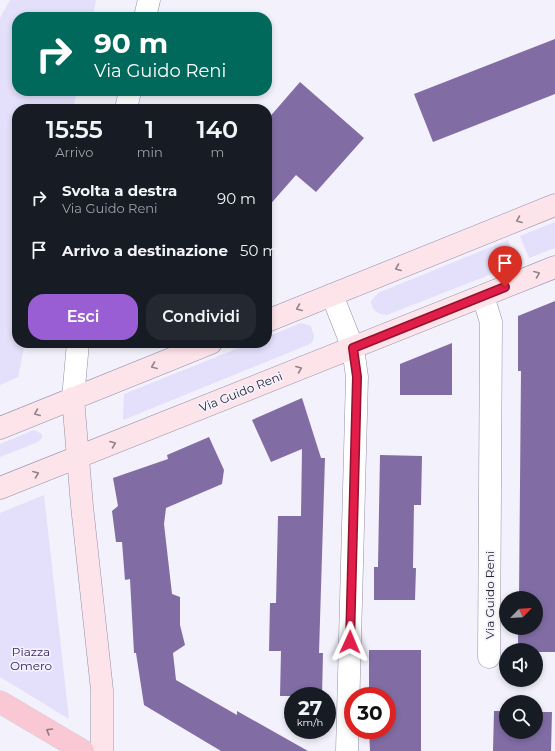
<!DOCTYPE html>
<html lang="it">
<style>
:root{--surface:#171b24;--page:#242831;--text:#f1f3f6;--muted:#9ea1a6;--accent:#995dd4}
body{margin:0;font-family:Montserrat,sans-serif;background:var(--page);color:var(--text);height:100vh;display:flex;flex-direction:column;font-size:15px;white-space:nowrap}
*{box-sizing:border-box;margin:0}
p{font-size:13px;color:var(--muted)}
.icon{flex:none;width:22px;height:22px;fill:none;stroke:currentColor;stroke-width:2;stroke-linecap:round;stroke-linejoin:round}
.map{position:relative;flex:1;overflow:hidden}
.details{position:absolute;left:12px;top:104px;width:260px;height:244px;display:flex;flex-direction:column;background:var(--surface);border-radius:16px;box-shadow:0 2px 6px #0003}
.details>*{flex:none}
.hud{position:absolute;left:12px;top:12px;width:260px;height:84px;border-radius:16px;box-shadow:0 2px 6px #0003;background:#00695c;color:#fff;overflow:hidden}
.needle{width:26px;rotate:65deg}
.fabs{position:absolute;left:499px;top:591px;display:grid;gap:8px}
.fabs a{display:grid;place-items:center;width:44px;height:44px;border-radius:50%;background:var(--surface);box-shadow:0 2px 6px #0003;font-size:20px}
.speed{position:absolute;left:284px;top:687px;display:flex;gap:8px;font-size:20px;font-weight:700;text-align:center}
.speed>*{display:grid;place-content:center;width:52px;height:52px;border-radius:50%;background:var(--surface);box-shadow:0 2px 6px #0003;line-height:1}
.speed small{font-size:10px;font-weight:400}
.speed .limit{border:6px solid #d22;background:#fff;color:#111}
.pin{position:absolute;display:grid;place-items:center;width:34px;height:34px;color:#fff;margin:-41px -17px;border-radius:50% 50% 50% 0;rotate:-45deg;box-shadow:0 0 4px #0007}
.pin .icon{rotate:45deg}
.me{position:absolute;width:44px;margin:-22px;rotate:1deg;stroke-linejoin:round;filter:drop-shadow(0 0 3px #0008)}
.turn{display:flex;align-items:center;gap:14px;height:84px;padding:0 16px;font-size:18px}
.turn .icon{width:52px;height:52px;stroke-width:2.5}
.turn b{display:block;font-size:28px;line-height:34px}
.eta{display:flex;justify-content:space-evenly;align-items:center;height:68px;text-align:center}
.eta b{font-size:24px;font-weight:600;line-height:28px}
.primary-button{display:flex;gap:8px;margin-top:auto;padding:8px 16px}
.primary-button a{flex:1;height:46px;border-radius:16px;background:var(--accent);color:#fff;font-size:16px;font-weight:600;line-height:46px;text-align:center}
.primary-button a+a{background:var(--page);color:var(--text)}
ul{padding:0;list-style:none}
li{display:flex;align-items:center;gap:12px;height:52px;padding:0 16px}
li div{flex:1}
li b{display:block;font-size:15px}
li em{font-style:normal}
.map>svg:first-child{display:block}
.green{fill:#e4dffa}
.building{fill:#816da4}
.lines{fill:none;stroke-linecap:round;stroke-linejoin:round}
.minor-casing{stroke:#948fa7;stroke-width:23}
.secondary-casing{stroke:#948fa7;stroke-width:23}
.primary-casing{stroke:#d0cfd1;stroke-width:23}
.minor{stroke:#fff;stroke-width:22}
.secondary{stroke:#fde3ea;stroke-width:22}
.primary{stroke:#fac8d5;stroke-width:22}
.oneway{stroke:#92848c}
.oneway2{stroke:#917782}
.route-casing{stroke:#92132f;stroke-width:10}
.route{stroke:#e11d48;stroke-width:7}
.labels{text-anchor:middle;stroke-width:3.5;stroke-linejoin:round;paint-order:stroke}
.street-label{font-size:12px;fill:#28262f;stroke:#f3f1fb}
.park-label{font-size:12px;fill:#382065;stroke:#f3f1fb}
</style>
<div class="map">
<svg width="555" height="751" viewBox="0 0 555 751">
<rect width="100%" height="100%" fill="#f3f1fb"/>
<path class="green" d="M10,0H96L93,17H17V91H77L73,109H17V343H25L18,377L0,385V18Z
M555,222V248L529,258L520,236Z
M508,240L517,264L387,315C377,314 372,311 371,301L378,293Z
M301,323L311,326L314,336L313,341L310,344L123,420L124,394L251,343H267V337Z
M34,430L42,434V438L38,442L0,457V444Z
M44,495L69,719L0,677V513Z"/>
<path class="building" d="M555,39V94L433,142L414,94Z
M300,82L364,138L316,192L296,175L267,208V120Z
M555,301V652H536V650H518V628H536V598H519L521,371H518V316Z
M452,343V395H400V364Z
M302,398L321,458H325L319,653H323L322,696H280L281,651H269L270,603H276L278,516H301L302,449L271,462L252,420Z
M209,437L224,470L222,484L166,508L164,524L172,594L180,597V625L185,645L173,653L176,680L237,715V711L308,751H221L144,705L136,653H134L130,579L125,580L122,542H116L112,511L118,506L113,478L168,459L167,455Z
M380,455L422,456L421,505H414L413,568H416L415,600H374V567H378Z
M369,650H421V751H370L369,730H387V696H369Z
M494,711H506V732H536V712H552L551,751H493Z"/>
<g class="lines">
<defs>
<path id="minor" d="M145,17L149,0
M126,109L130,91
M332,295L353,348L357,377L347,751
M483,296L491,322L489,657
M73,398L78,343"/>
<path id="secondary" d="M267,321L555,205
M73,398L82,506L102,690V751
M0,428L211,343
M0,488L555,267"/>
<path id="primary" d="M0,702L83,751"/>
</defs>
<use href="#minor" class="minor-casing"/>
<use href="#secondary" class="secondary-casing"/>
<use href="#primary" class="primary-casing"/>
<use href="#minor" class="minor"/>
<use href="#secondary" class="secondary"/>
<use href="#primary" class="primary"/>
</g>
<defs><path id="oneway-chevron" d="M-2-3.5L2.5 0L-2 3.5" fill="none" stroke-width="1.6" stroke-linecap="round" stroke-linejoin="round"/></defs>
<g class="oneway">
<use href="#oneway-chevron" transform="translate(519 220) rotate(158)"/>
<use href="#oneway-chevron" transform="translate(398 268) rotate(158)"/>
<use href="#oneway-chevron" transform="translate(537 274) rotate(-22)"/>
<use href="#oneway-chevron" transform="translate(299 308) rotate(158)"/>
<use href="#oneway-chevron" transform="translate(154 366) rotate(158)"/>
<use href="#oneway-chevron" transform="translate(299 369) rotate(-22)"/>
<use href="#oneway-chevron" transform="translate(37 413) rotate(158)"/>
<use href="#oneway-chevron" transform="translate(113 444) rotate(-22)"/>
<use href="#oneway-chevron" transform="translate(36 474) rotate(-21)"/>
</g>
<use class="oneway2" href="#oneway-chevron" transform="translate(49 731) rotate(-149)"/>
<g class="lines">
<defs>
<path id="route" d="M350,642L357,377L353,348L505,287"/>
</defs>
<use href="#route" class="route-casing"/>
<use href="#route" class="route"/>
</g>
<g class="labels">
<g class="street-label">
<text transform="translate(241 392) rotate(-22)" y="4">Via Guido Reni</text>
<text transform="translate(490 595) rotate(-90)" y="4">Via Guido Reni</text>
</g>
<g class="park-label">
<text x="31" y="656">Piazza<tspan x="31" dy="14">Omero</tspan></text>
</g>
</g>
</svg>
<div class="fabs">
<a><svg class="needle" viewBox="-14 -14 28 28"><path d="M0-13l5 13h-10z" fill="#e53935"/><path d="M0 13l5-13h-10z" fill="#9ea1a6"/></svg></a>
<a><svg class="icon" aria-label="sound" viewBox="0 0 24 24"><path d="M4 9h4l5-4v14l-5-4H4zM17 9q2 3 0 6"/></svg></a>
<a><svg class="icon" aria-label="search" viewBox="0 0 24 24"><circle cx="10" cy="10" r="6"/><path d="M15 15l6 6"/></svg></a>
</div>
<div class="speed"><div>27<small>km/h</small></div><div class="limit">30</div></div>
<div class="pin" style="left:505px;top:287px;background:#d93025"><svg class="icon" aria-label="arrive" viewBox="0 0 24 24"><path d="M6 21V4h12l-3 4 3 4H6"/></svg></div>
<svg class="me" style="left:350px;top:642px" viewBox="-20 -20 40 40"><path d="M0-17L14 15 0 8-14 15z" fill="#e11d48" stroke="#fff" stroke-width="4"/></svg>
<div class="hud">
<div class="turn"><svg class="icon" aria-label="right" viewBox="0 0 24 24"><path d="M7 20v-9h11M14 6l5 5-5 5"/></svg><div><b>90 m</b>Via Guido Reni</div></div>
</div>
<section class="details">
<div class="eta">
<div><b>15:55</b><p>Arrivo</p></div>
<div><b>1</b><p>min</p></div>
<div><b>140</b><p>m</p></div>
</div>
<ul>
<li><svg class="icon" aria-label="right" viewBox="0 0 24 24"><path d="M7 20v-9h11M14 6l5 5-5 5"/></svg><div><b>Svolta a destra</b><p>Via Guido Reni</p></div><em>90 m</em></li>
<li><svg class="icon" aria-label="arrive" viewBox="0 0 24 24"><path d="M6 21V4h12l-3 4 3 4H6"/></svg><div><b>Arrivo a destinazione</b></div><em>50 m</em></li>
</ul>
<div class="primary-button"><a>Esci</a><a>Condividi</a></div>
</section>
</div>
